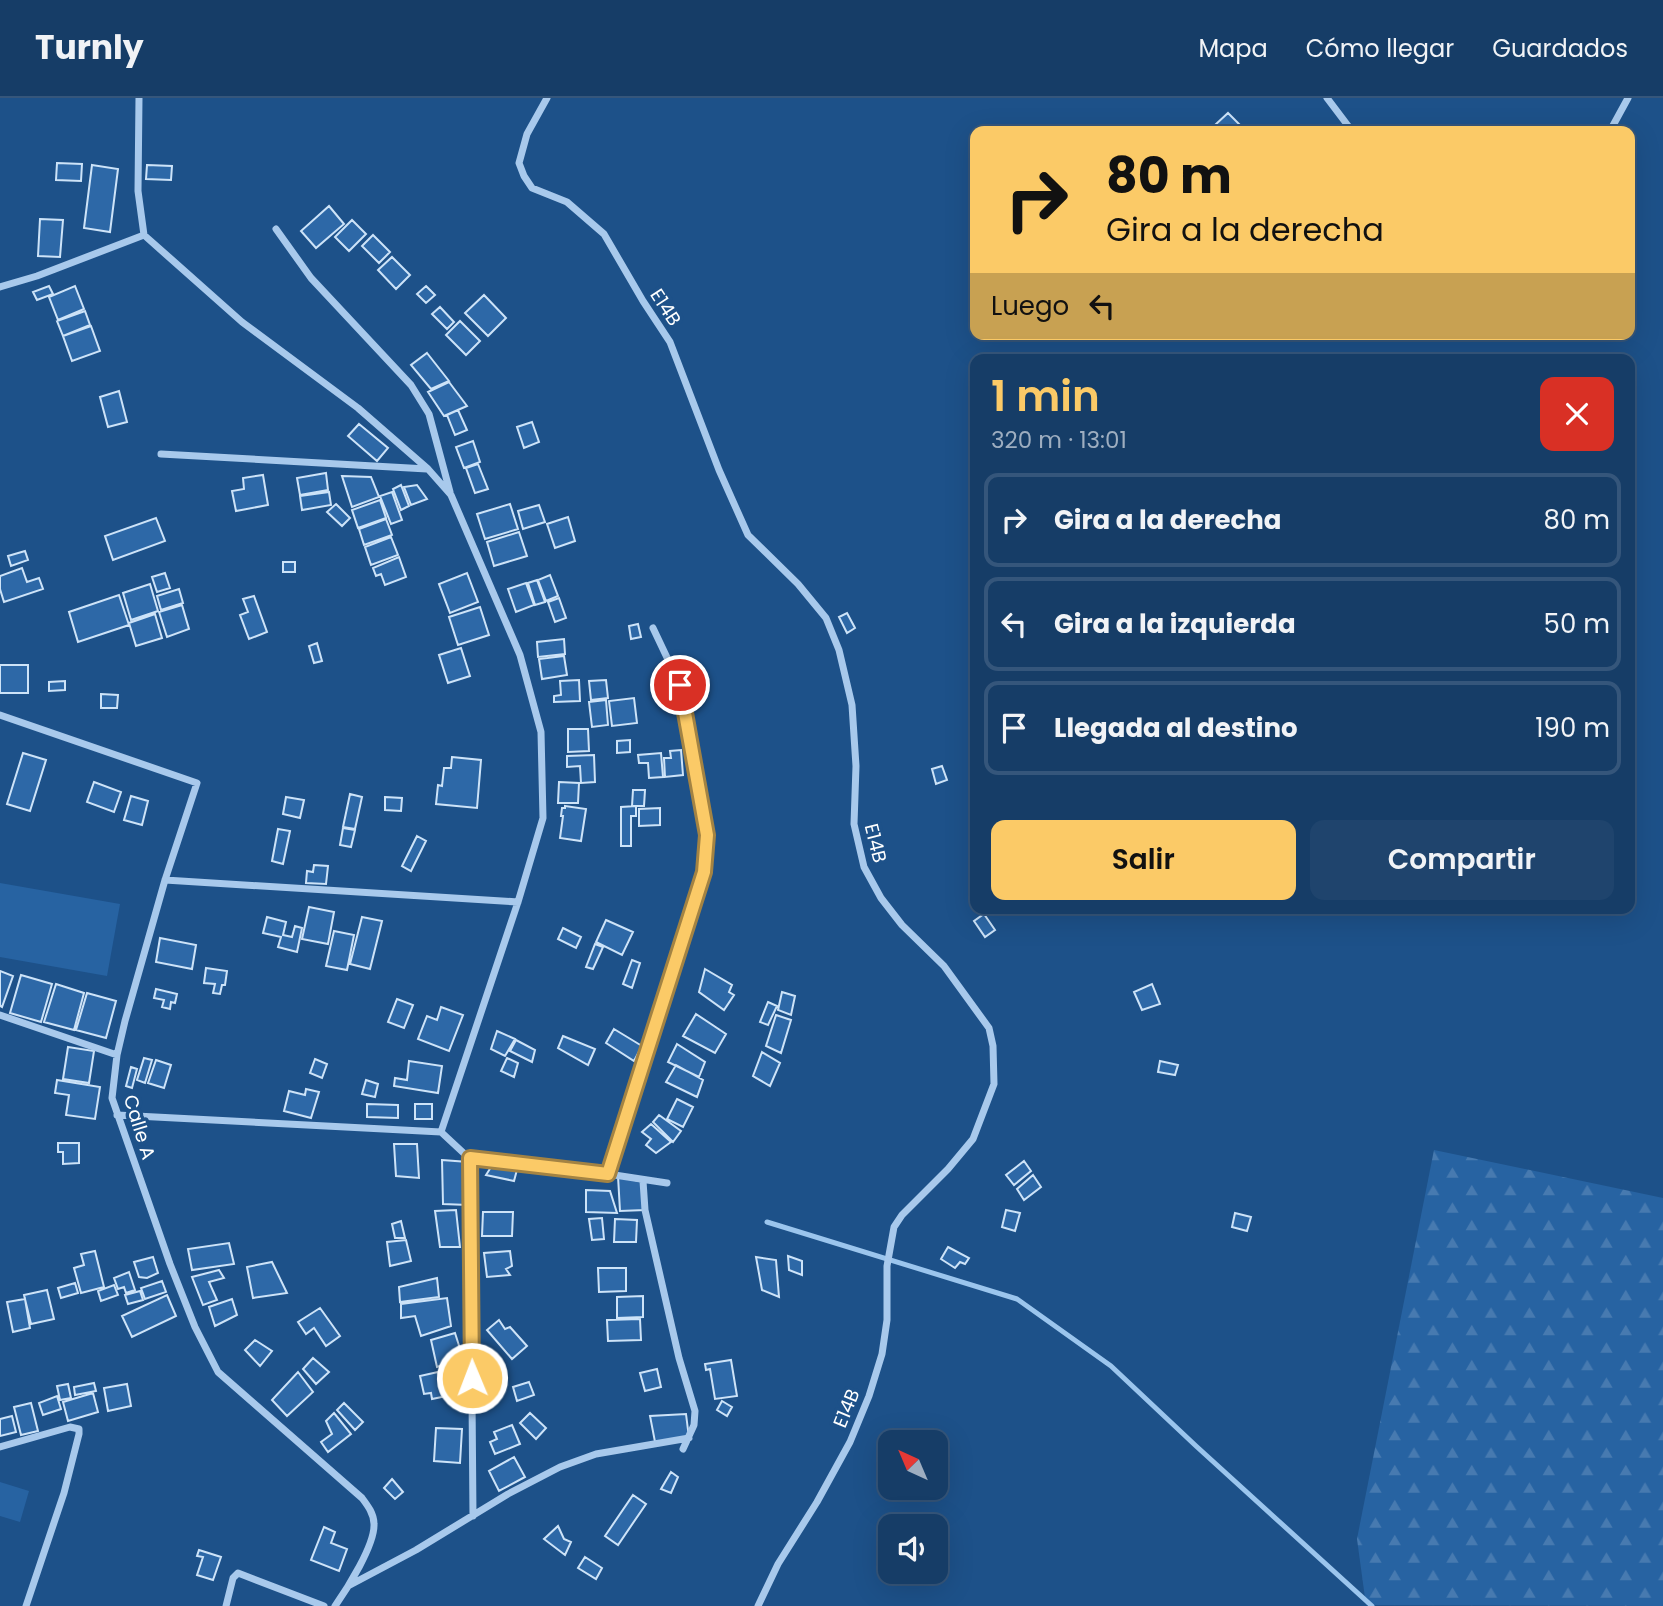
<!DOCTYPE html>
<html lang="es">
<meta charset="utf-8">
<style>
:root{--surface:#163d67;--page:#1f446d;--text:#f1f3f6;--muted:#9eaec0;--line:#35567b;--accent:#fbca67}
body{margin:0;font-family:Poppins,sans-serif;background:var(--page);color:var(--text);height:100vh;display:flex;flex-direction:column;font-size:26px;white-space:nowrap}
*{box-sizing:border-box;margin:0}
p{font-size:23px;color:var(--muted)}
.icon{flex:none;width:38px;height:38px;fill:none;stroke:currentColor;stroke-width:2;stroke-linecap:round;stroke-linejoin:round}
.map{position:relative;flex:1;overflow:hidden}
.sheet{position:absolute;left:970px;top:256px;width:665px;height:560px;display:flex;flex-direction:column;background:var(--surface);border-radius:14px;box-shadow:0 7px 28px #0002,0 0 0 2px var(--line)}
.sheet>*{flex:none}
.guide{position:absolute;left:970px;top:28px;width:665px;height:214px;border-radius:14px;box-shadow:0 7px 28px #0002,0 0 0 2px var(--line);background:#fbca67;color:#111;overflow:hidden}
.needle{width:46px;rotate:316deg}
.tools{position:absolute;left:878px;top:1332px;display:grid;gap:14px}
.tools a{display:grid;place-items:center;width:70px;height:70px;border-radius:14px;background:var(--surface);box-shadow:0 7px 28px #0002,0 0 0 2px var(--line);font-size:35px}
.pin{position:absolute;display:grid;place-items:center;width:60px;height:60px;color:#fff;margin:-30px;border:4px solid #fff;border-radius:50%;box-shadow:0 2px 7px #0007}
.me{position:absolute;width:77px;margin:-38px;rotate:359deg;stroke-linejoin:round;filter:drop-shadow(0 0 5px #0008)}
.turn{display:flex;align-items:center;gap:24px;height:147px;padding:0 21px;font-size:32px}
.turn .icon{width:91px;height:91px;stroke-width:2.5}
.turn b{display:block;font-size:49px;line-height:60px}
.then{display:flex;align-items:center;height:66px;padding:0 21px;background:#0003;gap:14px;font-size:26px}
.round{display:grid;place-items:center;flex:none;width:74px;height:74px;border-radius:14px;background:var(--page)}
.head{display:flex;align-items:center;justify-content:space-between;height:119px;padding:0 21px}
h1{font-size:42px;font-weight:600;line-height:52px;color:var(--accent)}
.action{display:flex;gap:14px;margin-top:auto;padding:14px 21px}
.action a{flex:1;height:80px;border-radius:14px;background:var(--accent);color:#111;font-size:28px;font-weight:600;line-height:80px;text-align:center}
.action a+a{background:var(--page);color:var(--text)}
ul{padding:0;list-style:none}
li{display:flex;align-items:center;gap:21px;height:94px;margin:0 14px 10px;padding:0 7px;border:4px solid var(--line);border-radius:14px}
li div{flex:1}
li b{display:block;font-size:26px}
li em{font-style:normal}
header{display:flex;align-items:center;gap:42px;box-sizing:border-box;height:98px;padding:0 35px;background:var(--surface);border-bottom:2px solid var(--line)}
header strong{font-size:33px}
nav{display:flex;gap:38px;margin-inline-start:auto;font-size:24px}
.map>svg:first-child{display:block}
.grass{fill:#2763a2}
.forest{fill:url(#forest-firs)}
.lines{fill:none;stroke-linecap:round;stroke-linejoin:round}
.stream{stroke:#9bc5ed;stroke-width:5}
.building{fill:#2d68a7;stroke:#cde3f8;stroke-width:2}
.minor{stroke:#a8c9ec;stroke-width:7}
.route-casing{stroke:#a38343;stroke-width:18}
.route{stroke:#fbca67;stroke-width:12}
.labels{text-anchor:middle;stroke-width:7;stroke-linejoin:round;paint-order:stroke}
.street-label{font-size:19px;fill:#fff;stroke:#1d5189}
</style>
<header>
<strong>Turnly</strong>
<nav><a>Mapa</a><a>Cómo llegar</a><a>Guardados</a></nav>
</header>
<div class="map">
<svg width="1663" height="1508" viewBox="0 0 1663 1508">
<defs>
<pattern id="forest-firs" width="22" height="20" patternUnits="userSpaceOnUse" patternTransform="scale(1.75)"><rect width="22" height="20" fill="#2763a2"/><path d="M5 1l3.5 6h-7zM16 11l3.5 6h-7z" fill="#477ab0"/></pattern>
</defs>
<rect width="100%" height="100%" fill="#1d5189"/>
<path class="grass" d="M0,785L120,806L107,878L0,859Z
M0,1384L29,1393L20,1424L0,1418Z"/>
<path class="forest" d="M1434,1052L1663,1100V1508L1366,1507L1357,1441Z"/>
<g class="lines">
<path class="stream" d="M767,1124L1017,1201L1111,1268L1196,1348L1372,1508"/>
</g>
<path class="building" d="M1228,15L1245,32L1244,33H1221L1215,27Z
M57,65L82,66L81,83L56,82Z
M92,67L118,71L110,134L84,130Z
M147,67L172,68L171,82L146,81Z
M329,108L344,126L316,150L301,133Z
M40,121L63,122L60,159L38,158Z
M352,122L366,136L349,153L335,139Z
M373,137L390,154L379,165L362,148Z
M392,159L410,177L396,191L378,172Z
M49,188L53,196L37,202L33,194Z
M75,188L84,211L58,222L49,199Z
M426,188L435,197L426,205L417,196Z
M484,197L506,220L488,238L465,215Z
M440,209L454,224L447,231L432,216Z
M85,213L90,227L63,238L57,223Z
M460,223L480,243L466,257L446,237Z
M91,228L100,253L72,263L63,238Z
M427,255L449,283L431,291L411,267Z
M449,284L467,308L444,318L428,294Z
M119,293L127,324L108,329L100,299Z
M458,312L467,332L455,337L447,317Z
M532,324L539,344L524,350L517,329Z
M359,326L388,350L377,363L348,338Z
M473,343L480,364L464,370L456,349Z
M478,366L488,391L475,395L466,370Z
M326,375L328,392L300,397L297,380Z
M263,377L268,407L236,413L232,393L244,391L243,380Z
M342,378L371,379L379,399L352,409Z
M401,387L409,408L401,412L393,391Z
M417,387L427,401L411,407L404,389Z
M329,394L331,407L302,412L300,398Z
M392,394L402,422L391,426L380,398Z
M380,402L386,420L358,430L352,412Z
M336,406L350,420L342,428L327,414Z
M510,406L518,431L485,441L477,416Z
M539,407L545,424L523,431L518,413Z
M568,419L575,443L555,450L547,426Z
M156,420L165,443L113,462L105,438Z
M386,421L392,437L364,447L359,431Z
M519,434L527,458L494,468L487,444Z
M391,439L398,457L371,467L365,449Z
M25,453L28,462L11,468L8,458Z
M399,459L406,479L385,487L381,476L376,478L373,470Z
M283,464H295V474H283Z
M22,470L27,484L39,480L43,491L4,504L0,491V478Z
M165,475L170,490L157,494L152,479Z
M467,475L478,504L450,515L439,486Z
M550,477L558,498L546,503L538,482Z
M537,482L545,504L535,507L528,485Z
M526,485L534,507L516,514L508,491Z
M150,486L158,513L131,522L123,495Z
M179,491L183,505L161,512L157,498Z
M119,497L129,527L78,544L69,514Z
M254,498L267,534L249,541L240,517L248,514L243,501Z
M559,500L566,520L555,524L548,504Z
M182,507L189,531L167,539L159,514Z
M480,509L489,537L458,547L449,519Z
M847,515L855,530L847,535L839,519Z
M155,516L162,540L136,548L129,525Z
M638,526L641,539L631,541L629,528Z
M564,541L565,556L538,559L537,544Z
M317,545L322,563L314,565L309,548Z
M461,550L470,578L448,585L439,557Z
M564,558L567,577L542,581L539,561Z
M0,567H28V595H0Z
M579,582L580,603L554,604V598L561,597L560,583Z
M606,582L608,600L591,602L589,583Z
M65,583V592L49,593V584Z
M101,596L118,597L117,610H101Z
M634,600L637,625L612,628L609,603Z
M606,602L608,627L592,629L589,604Z
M568,631H588L589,653L568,654Z
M630,642V654L617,655V643Z
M681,652L683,677L665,679L664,660H671L670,653Z
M23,655L46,662L30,713L7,706Z
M661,655L663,679L649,680L648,665H639L638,657Z
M594,657L595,684L581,685L580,668L567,669V658Z
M452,659L481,662L477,710L436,706L438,687L442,688L444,670H451Z
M942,668L947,682L936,686L932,671Z
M94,684L121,694L114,714L87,704Z
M559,684L579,685L578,705H558Z
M633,692H645L644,708H632Z
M350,696L362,699L355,731L343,729Z
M131,698L148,703L142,727L124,722Z
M286,699L304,702L300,720L283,716Z
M385,699L402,700L401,713L385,712Z
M565,708L586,711L581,743L560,740L563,718H561L562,710H565Z
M636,708V718H631V748H621V709Z
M660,710V727L639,728V711Z
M343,730L355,732L351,749L340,747Z
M278,731L290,733L283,766L272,763Z
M417,738L426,743L411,773L402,768Z
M314,767L328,768L326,786L306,785L307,773L313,774Z
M309,809L334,814L328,846L302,841Z
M984,816L995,832L985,839L974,823Z
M267,819L286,824L283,837L292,839L295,828L302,830L297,854L278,849L281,839L263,835Z
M362,819L382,823L370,871L350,866Z
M606,822L633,834L622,857L596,844Z
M563,830L581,839L576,850L558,841Z
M334,833L354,837L347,872L326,868Z
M160,840L196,847L192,871L156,864Z
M595,846L603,849L593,871L586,869Z
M632,862L640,865L632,890L623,886Z
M206,870L227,873L225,887H222L220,896L213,895L215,886L204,885Z
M705,871L732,887L729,894L734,897L724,912L699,894Z
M0,873L13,878L2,909L0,908Z
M21,877L52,886L41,924L10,915Z
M56,886L84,895L74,932L44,924Z
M1152,886L1160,906L1142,912L1134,894Z
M156,891L177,896L175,905L171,904L170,911L162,909L164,902L154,900Z
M782,894L795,898L791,917L778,912Z
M87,895L116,903L106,940L76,932Z
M397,901L413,907L404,930L388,924Z
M768,904L777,908L768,927L760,924Z
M441,909L463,917L449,953L418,941L427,918L437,922Z
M696,916L726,936L715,955L683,938Z
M776,917L791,922L781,955L766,948Z
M614,931L642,948L634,963L606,945Z
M497,933L515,941L505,958L491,951Z
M563,938L595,951L588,967L558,950Z
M516,942L535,952L532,964L510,953Z
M677,946L705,964L699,979L668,964Z
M68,949L94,953L89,985L63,981Z
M762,954L780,965L770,988L753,978Z
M144,960L152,962L145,985L137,982Z
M507,960L518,965L514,979L501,973Z
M315,961L327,966L322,980L310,975Z
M156,962L171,967L164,990L148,985Z
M409,963L442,968L438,995L394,988L395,980L407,982Z
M1160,963L1178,967L1175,977L1158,974Z
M676,967L703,982L697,999L666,984Z
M131,969L137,971L132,990L126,988Z
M57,982L100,989L95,1021L66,1017L69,997L55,995Z
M366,982L378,986L375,999L362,996Z
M306,991L319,994L311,1020L284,1013L289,993L305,997Z
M677,1001L693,1009L683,1029L667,1021Z
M367,1006L398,1007V1020L367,1019Z
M415,1006H432V1021H415Z
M659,1017L681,1033L673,1044L653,1024Z
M651,1026L671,1044L656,1055L646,1047L651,1041L642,1034Z
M58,1045H79V1065L63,1066V1054H58Z
M394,1046H417L419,1080L396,1078Z
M442,1062L468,1064V1107L443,1106Z
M1024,1063L1031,1073L1014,1087L1006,1077Z
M493,1066L518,1068L514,1083L486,1077Z
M1033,1077L1041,1089L1024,1102L1017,1091Z
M618,1078L643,1084L645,1112L620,1113Z
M586,1092L610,1093L617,1115L586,1114Z
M456,1112L460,1149H440L435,1113Z
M1006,1112L1020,1115L1015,1133L1002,1129Z
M483,1114H513L512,1138H482Z
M1235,1115L1251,1119L1247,1133L1232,1129Z
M602,1120L604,1141L592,1142L589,1121Z
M615,1121L637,1122L636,1144H614Z
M401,1123L405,1140H395L392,1126Z
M406,1142L411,1163L390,1168L387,1144Z
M229,1145L234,1166L192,1172L188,1151Z
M948,1149L969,1160L965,1166L960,1164L955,1170L941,1161Z
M95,1153L104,1189L81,1195L74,1170L84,1167L81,1156Z
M510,1153L512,1168L506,1171L510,1177L487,1179L484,1155Z
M788,1158L802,1163V1177L789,1172Z
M153,1159L158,1175L147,1180L139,1179L134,1164Z
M756,1159L776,1162L779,1199L762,1192Z
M272,1164L287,1195L253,1200L247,1169Z
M598,1170H626V1193L599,1194Z
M219,1172L224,1180L209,1184L217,1202L203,1207L192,1179Z
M129,1174L135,1192L126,1195L124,1189L118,1191L114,1180Z
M437,1180L439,1199L400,1204L399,1189Z
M162,1183L166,1194L145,1201L141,1190Z
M75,1185L78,1195L61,1200L58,1190Z
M114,1187L118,1197L101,1203L98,1193Z
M47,1192L54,1221L31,1226L24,1197Z
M140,1193L143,1202L128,1206L125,1197Z
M167,1197L176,1218L132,1239L122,1218Z
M643,1198V1219L617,1220V1199Z
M447,1200L451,1228L421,1238L415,1218L401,1220V1206Z
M25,1201L30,1230L13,1234L7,1204Z
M232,1201L237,1217L215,1228L209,1209Z
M320,1210L340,1238L326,1248L314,1230L306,1236L298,1224Z
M640,1221L641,1242L608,1243L607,1222Z
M499,1222L505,1231L510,1229L527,1248L512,1261L487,1232Z
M455,1235L463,1260L437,1269L431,1242Z
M255,1242L272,1253L260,1268L245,1252Z
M313,1260L329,1274L316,1286L303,1271Z
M731,1262L737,1298L715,1301L710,1271L706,1272L705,1266Z
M657,1271L661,1289L645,1293L640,1275Z
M298,1274L313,1294L287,1318L272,1302Z
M438,1274L442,1299L432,1301L431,1295L424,1296L420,1278Z
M529,1284L534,1297L517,1303L513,1289Z
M94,1285L96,1293L75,1297L74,1289Z
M68,1286L71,1300L60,1302L57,1288Z
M127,1286L131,1308L108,1313L104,1290Z
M93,1295L98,1314L68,1323L63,1304Z
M57,1298L61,1311L43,1317L39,1305Z
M722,1303L732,1309L727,1318L717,1312Z
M31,1305L38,1333L21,1337L14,1309Z
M344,1305L363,1324L355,1332L337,1312Z
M334,1315L351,1336L328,1354L321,1344L332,1336L326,1323Z
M530,1315L546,1330L536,1341L520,1325Z
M686,1316L689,1340L655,1344L650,1318Z
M12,1318L16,1334L0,1338V1321Z
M512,1327L520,1346L495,1356L490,1344L497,1341L494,1334Z
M436,1330L462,1331L460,1365L434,1363Z
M514,1359L525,1379L499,1393L489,1373Z
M671,1374L678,1379L671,1395L661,1391Z
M392,1381L403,1394L395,1401L384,1390Z
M633,1397L646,1406L618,1447L605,1438Z
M558,1428L564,1441L571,1444L565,1457L544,1441Z
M324,1429L335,1434L331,1445L347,1451L339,1473L311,1462Z
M199,1452L221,1459L213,1482L197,1477L203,1459L197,1458Z
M585,1459L602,1470L596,1481L578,1470Z"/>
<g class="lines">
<path class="minor" d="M139,0L138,93L144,137
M547,0L527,36L519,65L524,78L532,90L567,104L604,136L643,203L670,244L719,372L748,437L798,486L826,520L839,552L852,607L856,668L854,726L864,769L881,800L902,827L944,868L989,930L993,948L994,986L973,1041L948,1071L902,1117L894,1129L887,1168V1222L882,1256L869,1298L850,1344L817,1404L778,1466L758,1508
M1327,0L1352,33
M1610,33L1628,0
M276,131L311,180L411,287L429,316L450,394
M0,189L37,178L144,137L242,224L358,310L428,371L451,397L520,557L541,634L543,720L518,804L441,1034
M161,356L427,371
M0,617L197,685L165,782L125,923L117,957L112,1000L170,1166L195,1229L218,1274L362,1400C368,1408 374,1416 374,1426C375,1447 347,1491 335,1508
M165,782L518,804
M0,917L117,957
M117,1017L441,1034L470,1061L608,1076L667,1085
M470,1061L473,1418
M608,1076L703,774L707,737L680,587L653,530
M643,1083L645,1112L679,1260L695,1313L694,1327L683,1351
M0,1349L70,1329L79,1331V1336L64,1395L26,1508
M350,1487L416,1452L508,1396L560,1369L596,1356L689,1340
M226,1508L233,1480L238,1475L324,1508"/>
</g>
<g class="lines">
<defs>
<path id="route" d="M472,1280L470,1060L608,1076L704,774L707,737L680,587"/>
</defs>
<use href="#route" class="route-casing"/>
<use href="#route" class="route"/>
</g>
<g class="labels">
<g class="street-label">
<text transform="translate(666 209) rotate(57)" y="7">E14B</text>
<text transform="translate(876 745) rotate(76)" y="7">E14B</text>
<text transform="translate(140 1029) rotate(73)" y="7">Calle A</text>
<text transform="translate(846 1310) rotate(-68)" y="7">E14B</text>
</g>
</g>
</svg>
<div class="tools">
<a><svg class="needle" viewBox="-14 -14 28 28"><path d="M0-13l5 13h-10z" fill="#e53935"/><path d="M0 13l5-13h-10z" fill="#9eaec0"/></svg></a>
<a><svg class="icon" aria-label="sound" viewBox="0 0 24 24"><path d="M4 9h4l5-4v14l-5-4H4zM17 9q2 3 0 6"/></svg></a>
</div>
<div class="pin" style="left:680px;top:587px;background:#d93025"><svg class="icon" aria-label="arrive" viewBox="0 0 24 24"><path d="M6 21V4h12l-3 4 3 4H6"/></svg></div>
<svg class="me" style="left:472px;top:1280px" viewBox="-20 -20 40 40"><circle r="17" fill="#fbca67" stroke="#fff" stroke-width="3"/><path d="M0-11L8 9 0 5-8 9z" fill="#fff"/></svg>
<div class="guide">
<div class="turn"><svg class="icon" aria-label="right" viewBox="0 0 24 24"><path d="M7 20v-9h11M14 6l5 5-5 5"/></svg><div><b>80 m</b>Gira a la derecha</div></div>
<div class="then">Luego<svg class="icon" aria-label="left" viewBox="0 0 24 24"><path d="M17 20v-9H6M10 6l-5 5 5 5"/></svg></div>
</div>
<section class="sheet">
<div class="head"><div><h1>1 min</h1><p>320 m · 13:01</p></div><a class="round" style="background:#d93025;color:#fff"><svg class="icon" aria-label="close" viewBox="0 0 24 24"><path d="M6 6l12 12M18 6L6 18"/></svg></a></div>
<ul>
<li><svg class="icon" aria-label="right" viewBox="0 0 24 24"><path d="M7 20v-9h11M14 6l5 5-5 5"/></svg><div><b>Gira a la derecha</b></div><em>80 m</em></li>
<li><svg class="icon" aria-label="left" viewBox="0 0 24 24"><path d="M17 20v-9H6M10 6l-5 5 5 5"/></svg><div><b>Gira a la izquierda</b></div><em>50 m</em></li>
<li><svg class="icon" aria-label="arrive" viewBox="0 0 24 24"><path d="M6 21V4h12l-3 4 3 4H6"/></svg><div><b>Llegada al destino</b></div><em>190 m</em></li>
</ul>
<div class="action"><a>Salir</a><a>Compartir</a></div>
</section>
</div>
